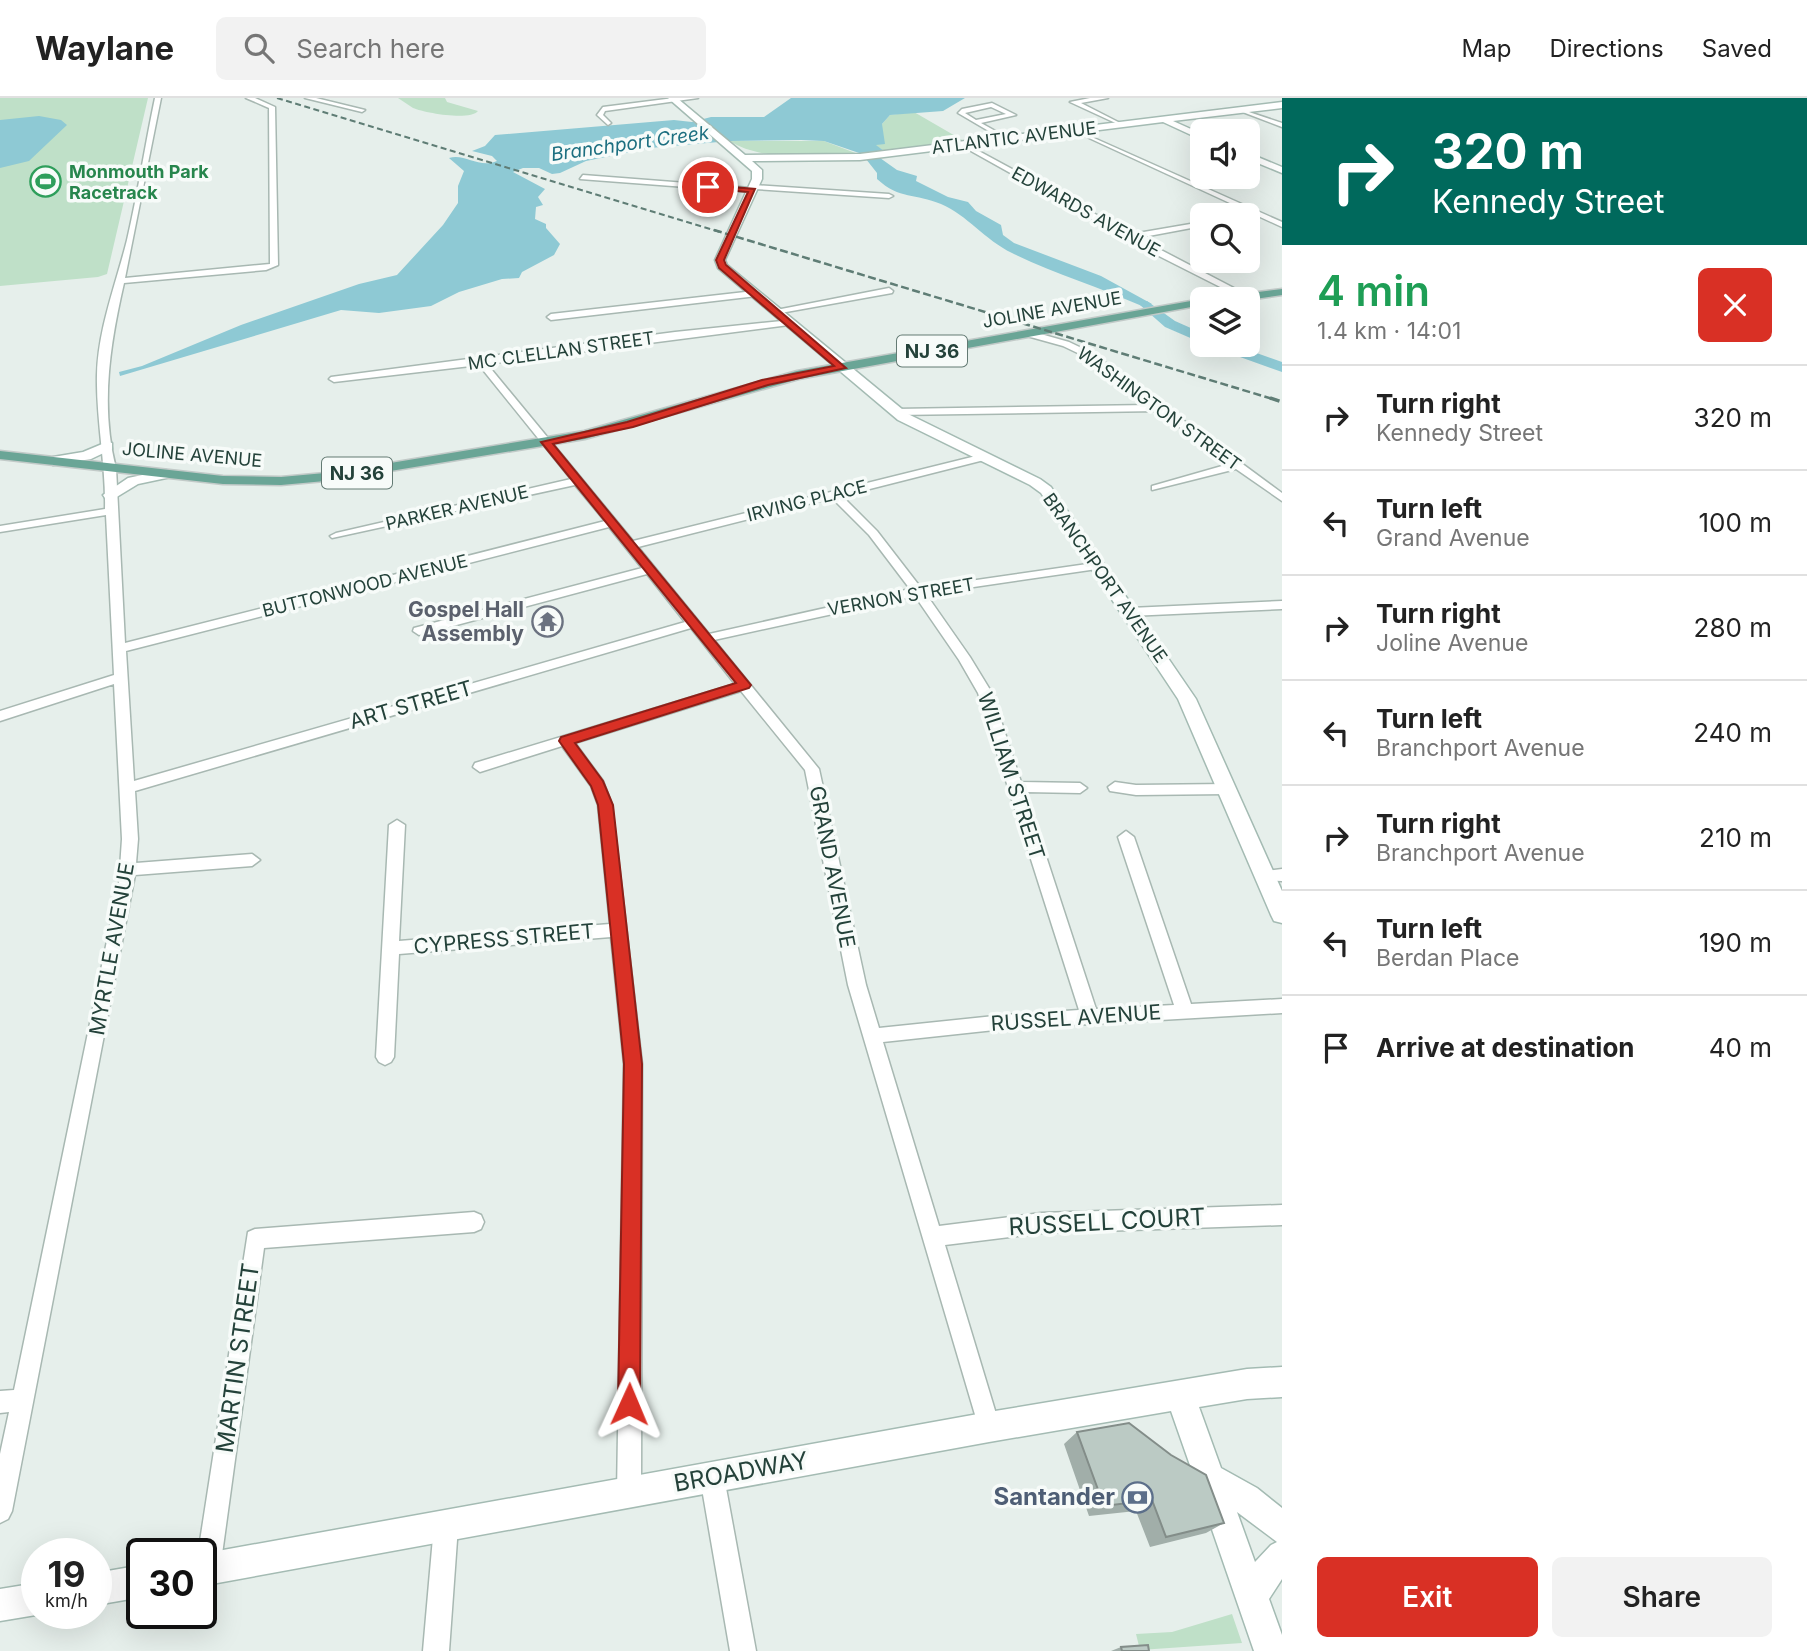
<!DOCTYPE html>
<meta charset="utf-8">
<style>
:root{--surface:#fff;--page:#f2f2f2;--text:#222;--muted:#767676;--line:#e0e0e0;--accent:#d93025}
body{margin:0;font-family:Inter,sans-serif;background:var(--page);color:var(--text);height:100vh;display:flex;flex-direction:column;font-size:26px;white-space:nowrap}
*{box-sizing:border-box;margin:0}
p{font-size:23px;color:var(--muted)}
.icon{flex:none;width:38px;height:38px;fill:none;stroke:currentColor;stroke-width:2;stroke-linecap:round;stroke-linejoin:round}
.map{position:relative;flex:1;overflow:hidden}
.details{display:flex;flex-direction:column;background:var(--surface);width:525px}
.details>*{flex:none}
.hud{background:#00695c;color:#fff;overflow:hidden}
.controls{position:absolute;left:1190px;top:21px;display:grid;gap:14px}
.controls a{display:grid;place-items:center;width:70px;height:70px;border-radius:10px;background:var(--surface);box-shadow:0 7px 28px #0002;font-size:35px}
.speed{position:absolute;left:21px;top:1440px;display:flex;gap:14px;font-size:35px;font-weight:700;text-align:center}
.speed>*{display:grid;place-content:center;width:91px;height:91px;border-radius:50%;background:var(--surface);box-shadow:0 7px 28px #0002;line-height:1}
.speed small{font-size:18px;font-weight:400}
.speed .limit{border:4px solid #111;border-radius:10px;background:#fff;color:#111}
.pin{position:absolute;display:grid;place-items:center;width:60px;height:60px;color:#fff;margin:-30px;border:4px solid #fff;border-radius:50%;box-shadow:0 2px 7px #0007}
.me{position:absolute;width:77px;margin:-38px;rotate:1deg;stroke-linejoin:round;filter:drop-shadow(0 0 5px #0008)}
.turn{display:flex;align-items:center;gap:24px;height:147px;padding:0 35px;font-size:32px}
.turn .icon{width:91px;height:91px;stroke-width:2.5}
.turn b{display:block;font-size:49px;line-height:60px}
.round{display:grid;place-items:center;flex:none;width:74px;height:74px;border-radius:10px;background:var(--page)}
.headline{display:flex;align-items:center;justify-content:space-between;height:119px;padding:0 35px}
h1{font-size:42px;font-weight:600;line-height:52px;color:#1e9e55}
.cta{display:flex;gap:14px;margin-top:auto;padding:14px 35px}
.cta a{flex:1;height:80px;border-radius:10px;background:var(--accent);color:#fff;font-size:28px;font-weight:600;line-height:80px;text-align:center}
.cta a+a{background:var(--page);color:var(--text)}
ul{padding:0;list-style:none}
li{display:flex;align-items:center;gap:21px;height:105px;padding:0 35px;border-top:2px solid var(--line)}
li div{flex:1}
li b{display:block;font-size:26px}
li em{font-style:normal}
header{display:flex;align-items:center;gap:42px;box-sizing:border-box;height:98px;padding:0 35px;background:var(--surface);border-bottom:2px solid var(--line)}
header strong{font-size:33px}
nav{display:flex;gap:38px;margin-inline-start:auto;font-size:24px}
.search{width:490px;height:63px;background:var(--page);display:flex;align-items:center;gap:18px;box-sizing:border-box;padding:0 24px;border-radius:10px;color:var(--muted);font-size:26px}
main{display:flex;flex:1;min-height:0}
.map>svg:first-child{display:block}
.green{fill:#bfe0c8}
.water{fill:#8ec9d4}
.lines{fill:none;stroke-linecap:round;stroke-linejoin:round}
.river{fill:#8ec9d4;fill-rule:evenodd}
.street-casing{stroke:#a8b8b2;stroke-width:3}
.secondary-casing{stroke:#a4bbb3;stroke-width:3}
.primary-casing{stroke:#c2cac8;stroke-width:3}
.street{fill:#fff;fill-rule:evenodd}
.secondary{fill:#fff;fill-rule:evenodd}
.primary{fill:#6aa596;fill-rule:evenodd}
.rail-far2{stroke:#5f7d75;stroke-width:2;stroke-dasharray:6 3.5;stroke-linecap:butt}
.rail-far1{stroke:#5f7d75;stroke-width:2.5;stroke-dasharray:8 3.5;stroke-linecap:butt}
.rail{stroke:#5f7d75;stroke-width:3.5;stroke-dasharray:10 5;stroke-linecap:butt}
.wall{fill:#a1aea9}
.building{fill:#bbcac4;stroke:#838d89;stroke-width:2}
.route{fill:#d93025;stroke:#8d1f18;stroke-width:2}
.labels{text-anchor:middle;stroke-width:7;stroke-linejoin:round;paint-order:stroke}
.far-street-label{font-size:18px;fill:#24423a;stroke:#f7fbf9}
.far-leisure-label{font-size:18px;font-weight:bold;fill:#27864d;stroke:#f7fbf9;text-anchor:start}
.far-water-label{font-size:19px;font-style:italic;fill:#1c6f80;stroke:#f7fbf9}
.shield{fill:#f7fbf9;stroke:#637a73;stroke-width:2}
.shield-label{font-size:19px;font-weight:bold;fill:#24423a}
.worship-label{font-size:21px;font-weight:bold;fill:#5b616d;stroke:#f7fbf9;text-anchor:end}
.street-label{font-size:21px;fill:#24423a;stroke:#f7fbf9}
.near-street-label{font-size:24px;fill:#24423a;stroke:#f7fbf9}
.near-service-label{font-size:24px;font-weight:bold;fill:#4e5e75;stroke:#f7fbf9;text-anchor:end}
</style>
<header>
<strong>Waylane</strong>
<div class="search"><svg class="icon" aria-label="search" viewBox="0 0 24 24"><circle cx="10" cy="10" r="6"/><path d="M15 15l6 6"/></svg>Search here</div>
<nav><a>Map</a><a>Directions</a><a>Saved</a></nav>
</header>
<main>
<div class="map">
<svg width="1282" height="1553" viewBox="0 0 1282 1553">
<rect width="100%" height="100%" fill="#e6efeb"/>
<path class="green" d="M0,0H148L107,176L98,179L0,188Z
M398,0H445L447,4L478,13C470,23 425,15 413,10C408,7 403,3 398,0Z
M914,14L964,43L884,53L875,47L882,26L890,17Z
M730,43H824L858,56C821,58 761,64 730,43Z
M1232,1516L1242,1545L1140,1552L1136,1536L1172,1534Z"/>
<path class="water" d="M791,0H965L943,13L890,17L882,26L885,46L876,47L884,53L873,55L897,72L917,78L916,83L948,99L968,104L976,113L1001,127L1003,137L1014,145L1101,178L1152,206L1142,208C1099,189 1053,175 1012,155C985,142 967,117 941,106C915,95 900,102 877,81V75L862,56L824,43L801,42L730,43L650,50L586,63L560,75L552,76L539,70H523L513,74L545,91L538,99L543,107L536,109L535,121L546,126V130L560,146L554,157L522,174L519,180L502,181L459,194L431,208L379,215L341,212L120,278L119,274L142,268L241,227L359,186L397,177L443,127L458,105V88L464,73L449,60C465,55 479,71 497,63L492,58L472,53L485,48L495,37L674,22L692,24L711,19H764Z
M39,18L61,22L67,27L29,63L0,70V22Z"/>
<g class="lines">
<path class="river" d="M1147,203L1175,223L1202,235V245L1165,229L1140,207Z
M1212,247H1234L1282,264V274L1215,250Z"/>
<defs>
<path id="street" d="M155,0H161L125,180L270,166L269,10L246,0H255L275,9L278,167L266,172L124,185C110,246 100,308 116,370L125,545L605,423L575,387L332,440L330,438L336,435L571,381L479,267L334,284L329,281L331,279L675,234L792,222L793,224L789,227L487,266L633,443L984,356L989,359L988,361L842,398L877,433L921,490L1101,464V470L1097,471L926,496L970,559L992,595L1021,684L1080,685L1087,690L1080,695L1025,694L1096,911L1174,907L1118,739L1126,733L1134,739L1191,906L1282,901V915L1004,931L883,944L939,1128L1041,1115L1282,1107V1127L1041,1135L945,1147L1000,1329L997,1337L989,1340L981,1337L848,887L805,672L741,593L575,645L603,683L612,707L642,966L641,1395L637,1403L629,1407L621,1403L617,1395L624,966L611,839L399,856L394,959L391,964L385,967L379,964L376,959L389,727L397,722L405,727L399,843L610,826L598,707L591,688L562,648L480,674L473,669L475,665L735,586L691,530L135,693L138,741L136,765L252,756L260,762L252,768L135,777L12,1413L8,1421L0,1425V1356L9,1314L0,1315V1293L14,1292L119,785L122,741L114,586L0,623V613L114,577L106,417L0,434V428L105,411C106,366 96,322 97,277C98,231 116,186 127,142C138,95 145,47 155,0ZM832,400L869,437L910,491L709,536L638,449ZM609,429L642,470L414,530L413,533L419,537L647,476L685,524L134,683L126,553ZM915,498L959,562L978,595L1079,912L1004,917L879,930L866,887L819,671L714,542Z
M305,0H316L365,12L362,14Z
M674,0H698L605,13L603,17L611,25L608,27L597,17L603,9Z
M1090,0H1108L1081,5L1122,26V28L1070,4Z
M992,5L1016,17L981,25L1008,40V42H1004L958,15L962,11ZM991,9L1006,16L976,22L965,15Z
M1240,11L1282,25V29L1240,13Z
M1076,32L1282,124V129L1076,34Z
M964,45L1132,136L1202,124V128L1138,140L1251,199L1244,201L1153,155L962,48Z
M583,77L751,90L754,87L889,96L893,98L889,100L755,91L752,94L580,81Z
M889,190L893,193L892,195L775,216L771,213Z
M754,193L758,196L757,198L551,222L547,219L551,216Z
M1030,233L1069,244L1092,255L1282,395V403L1236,371L1152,392V388L1229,366L1158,313L896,317L891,314L896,311L1150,307L1086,259L1063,248L1027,238V234Z
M1282,503V511L1130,518L1124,514L1130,510Z
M1115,684L1136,687L1228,686L1235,691L1228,696L1136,697L1110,693L1108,689Z
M1282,771V783L1259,782L1257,778L1259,774Z
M474,1114L481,1117L484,1124L481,1131L474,1134L264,1150L220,1471L217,1480L208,1483L201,1480V1456H198L248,1134L255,1131Z
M712,1367L720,1371L724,1379L756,1553H730L700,1379L704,1371Z
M446,1416L454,1420L458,1428L449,1553H423L434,1428L438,1420Z"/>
<path id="secondary" d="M668,0H677L745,57L860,56L1282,4V10L1173,23L1202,36V42L1163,24L860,62L752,63L762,72V81L725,162L727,167L908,316L1040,381L1051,389L1196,601L1282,793V825L1274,823L1271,817L1178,601L1041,395L1030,387L898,322L718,170L715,162L752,81V73Z
M1248,55L1282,69V75L1248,61Z
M107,344L112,345V351L91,361L53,367L46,363L53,359L83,354Z
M166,372L173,376L171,379L138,386L115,400H105L103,397L128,380Z
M1282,1269V1299L1247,1301L1199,1309L1221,1370L1257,1390L1282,1410V1481L1269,1501L1282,1537V1553H1254L1198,1391L1190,1378L1192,1373L1171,1313L989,1344L201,1488V1456L989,1314L1247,1271ZM1237,1414L1277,1444L1271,1447L1255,1464Z
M142,1467V1499L96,1507V1475Z
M37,1485V1516H42L0,1523V1491Z"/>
<path id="primary" d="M1282,191V197L1248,202L1221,201L1227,198Z
M1202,201V207L799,281L585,341L336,382L281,387L223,386L0,361V353L223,378L281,379L336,374L584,333L797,273L1202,201H1205Z"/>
</defs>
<use href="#street" class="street-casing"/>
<use href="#secondary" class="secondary-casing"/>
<use href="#primary" class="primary-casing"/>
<use href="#street" class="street"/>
<use href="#secondary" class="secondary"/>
<use href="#primary" class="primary"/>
<path class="rail-far2" d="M277,0L720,134"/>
<path class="rail-far1" d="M714,132L1276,302"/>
<path class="rail" d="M1270,300L1282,304"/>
</g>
<path class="wall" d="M1077,1334L1224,1425L1206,1435L1150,1449L1136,1413L1089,1418L1064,1346Z
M1121,1549L1149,1553H1111Z"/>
<path class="building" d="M1129,1325L1171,1357L1206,1377L1224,1425L1166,1439L1152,1402L1104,1408L1077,1334Z
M1148,1547L1149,1553H1122L1121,1549Z"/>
<path class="route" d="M708,87L755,91L724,162L726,167L846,270L768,287L633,329L553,346L751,587L749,590L575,645L603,683L613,707L642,966L640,1306L637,1314L629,1318L621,1314L618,1306L624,966L598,707L591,688L559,643L561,639L736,585L541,344L627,324L762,282L834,268L719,170L716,162L748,94L705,90Z"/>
<defs>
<symbol id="stadium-ring" viewBox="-11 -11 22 22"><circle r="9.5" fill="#f7fbf9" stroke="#2e9e5b" stroke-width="1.5"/><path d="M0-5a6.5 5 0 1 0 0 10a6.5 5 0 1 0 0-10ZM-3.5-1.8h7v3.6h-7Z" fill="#2e9e5b"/></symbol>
<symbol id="temple-ring" viewBox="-11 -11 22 22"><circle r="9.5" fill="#f7fbf9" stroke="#6b7280" stroke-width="1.5"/><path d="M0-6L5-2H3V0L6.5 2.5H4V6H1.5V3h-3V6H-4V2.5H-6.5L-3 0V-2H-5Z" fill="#6b7280"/></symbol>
<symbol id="bank-ring" viewBox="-11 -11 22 22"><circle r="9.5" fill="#f7fbf9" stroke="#5c6f8a" stroke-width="1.5"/><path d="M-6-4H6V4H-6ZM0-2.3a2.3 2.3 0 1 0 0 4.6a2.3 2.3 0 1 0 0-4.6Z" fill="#5c6f8a"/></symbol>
</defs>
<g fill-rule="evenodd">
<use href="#stadium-ring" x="28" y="66" width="35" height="35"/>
<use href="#temple-ring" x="530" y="506" width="35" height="35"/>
<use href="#bank-ring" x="1120" y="1382" width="35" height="35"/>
</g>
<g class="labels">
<g class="far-street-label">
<text transform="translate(1014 40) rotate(-7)" y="6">ATLANTIC AVENUE</text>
<text transform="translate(1086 114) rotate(29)" y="6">EDWARDS AVENUE</text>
<text transform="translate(1052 212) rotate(-10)" y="6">JOLINE AVENUE</text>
<text transform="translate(561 253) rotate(-8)" y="6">MC CLELLAN STREET</text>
<text transform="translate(1159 311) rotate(36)" y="6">WASHINGTON STREET</text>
<text transform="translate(192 357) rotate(5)" y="6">JOLINE AVENUE</text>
<text transform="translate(807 403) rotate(-14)" y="6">IRVING PLACE</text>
<text transform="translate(457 410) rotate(-13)" y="6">PARKER AVENUE</text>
<text transform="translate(1105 480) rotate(55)" y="6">BRANCHPORT AVENUE</text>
<text transform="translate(365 488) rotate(-14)" y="6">BUTTONWOOD AVENUE</text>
<text transform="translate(901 499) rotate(-10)" y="6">VERNON STREET</text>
</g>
<g class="far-leisure-label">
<text x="69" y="80">Monmouth Park<tspan x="69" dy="21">Racetrack</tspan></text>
</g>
<g class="far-water-label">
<text transform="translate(630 45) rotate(-8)" y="7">Branchport Creek</text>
</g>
<g class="shield">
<rect x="897" y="237.5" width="70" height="31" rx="5"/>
<rect x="322" y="359.5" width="70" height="31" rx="5"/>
</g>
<g class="shield-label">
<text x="932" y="260">NJ 36</text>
<text x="357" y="382">NJ 36</text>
</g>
<g class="worship-label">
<text x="524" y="519">Gospel Hall<tspan x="524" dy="24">Assembly</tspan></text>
</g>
<g class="street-label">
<text transform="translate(411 607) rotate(-16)" y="7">ART STREET</text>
<text transform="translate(1011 678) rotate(72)" y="7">WILLIAM STREET</text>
<text transform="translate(832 769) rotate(79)" y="7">GRAND AVENUE</text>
<text transform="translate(504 841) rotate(-5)" y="7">CYPRESS STREET</text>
<text transform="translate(112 851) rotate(-80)" y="7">MYRTLE AVENUE</text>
<text transform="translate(1076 920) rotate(-4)" y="7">RUSSEL AVENUE</text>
</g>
<g class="near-street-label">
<text transform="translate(1107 1124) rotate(-3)" y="8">RUSSELL COURT</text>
<text transform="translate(238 1260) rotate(-82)" y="8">MARTIN STREET</text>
<text transform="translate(741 1374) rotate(-10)" y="8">BROADWAY</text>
</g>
<g class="near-service-label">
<text x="1115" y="1407">Santander</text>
</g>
</g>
</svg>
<div class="controls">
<a><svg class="icon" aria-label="sound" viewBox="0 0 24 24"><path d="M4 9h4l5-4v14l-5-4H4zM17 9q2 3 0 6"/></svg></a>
<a><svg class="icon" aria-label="search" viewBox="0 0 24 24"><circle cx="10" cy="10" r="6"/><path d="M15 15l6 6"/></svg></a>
<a><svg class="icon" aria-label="layers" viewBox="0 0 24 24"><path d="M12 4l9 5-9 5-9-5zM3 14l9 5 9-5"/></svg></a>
</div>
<div class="speed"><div>19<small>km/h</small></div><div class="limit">30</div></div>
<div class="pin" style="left:708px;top:89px;background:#d93025"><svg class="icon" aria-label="arrive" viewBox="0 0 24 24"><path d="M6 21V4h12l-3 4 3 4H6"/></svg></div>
<svg class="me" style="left:629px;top:1306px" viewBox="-20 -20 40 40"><path d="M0-17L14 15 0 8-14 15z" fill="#d93025" stroke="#fff" stroke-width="4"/></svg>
</div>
<section class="details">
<div class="hud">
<div class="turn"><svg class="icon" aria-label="right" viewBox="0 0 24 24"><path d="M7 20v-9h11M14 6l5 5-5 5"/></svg><div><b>320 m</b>Kennedy Street</div></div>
</div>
<div class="headline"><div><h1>4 min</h1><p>1.4 km · 14:01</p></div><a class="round" style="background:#d93025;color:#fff"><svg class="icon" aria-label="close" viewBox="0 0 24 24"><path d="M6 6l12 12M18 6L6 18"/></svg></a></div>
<ul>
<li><svg class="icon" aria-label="right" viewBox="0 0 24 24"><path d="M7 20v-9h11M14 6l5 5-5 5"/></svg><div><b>Turn right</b><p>Kennedy Street</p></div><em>320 m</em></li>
<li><svg class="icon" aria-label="left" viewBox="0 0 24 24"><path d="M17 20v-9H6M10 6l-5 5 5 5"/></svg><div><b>Turn left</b><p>Grand Avenue</p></div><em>100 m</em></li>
<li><svg class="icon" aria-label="right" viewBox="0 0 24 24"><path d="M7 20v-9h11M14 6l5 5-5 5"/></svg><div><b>Turn right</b><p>Joline Avenue</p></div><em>280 m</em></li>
<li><svg class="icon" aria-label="left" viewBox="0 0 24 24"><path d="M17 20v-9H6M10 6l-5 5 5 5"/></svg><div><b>Turn left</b><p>Branchport Avenue</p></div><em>240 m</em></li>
<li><svg class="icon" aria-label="right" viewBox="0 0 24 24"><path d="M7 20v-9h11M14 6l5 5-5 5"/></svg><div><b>Turn right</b><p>Branchport Avenue</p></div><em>210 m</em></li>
<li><svg class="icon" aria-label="left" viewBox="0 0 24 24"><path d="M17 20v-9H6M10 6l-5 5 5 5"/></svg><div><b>Turn left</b><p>Berdan Place</p></div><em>190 m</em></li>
<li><svg class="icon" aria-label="arrive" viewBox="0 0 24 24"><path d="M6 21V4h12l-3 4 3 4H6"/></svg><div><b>Arrive at destination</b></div><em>40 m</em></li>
</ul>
<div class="cta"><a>Exit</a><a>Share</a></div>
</section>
</main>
